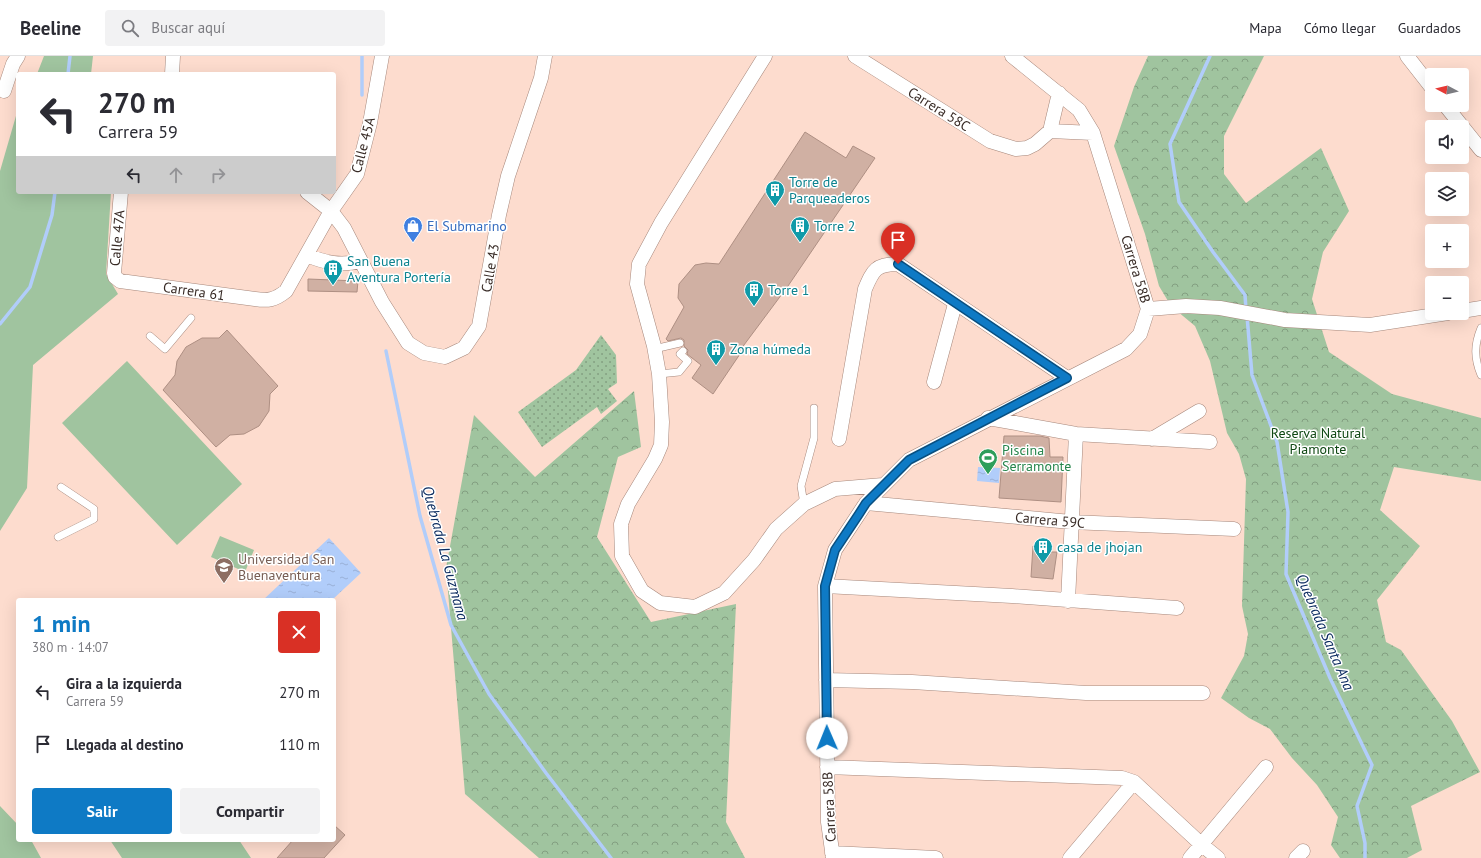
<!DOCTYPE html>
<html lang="es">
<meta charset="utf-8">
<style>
:root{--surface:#fff;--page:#f2f2f3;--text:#2b2b33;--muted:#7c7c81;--line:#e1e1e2;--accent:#0e7ac5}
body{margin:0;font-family:"PT Sans",sans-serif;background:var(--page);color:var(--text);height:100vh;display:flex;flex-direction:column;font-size:15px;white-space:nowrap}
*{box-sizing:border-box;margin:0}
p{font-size:13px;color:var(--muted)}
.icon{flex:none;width:22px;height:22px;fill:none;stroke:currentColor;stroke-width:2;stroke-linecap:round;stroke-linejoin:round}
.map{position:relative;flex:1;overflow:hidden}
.sheet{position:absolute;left:16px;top:542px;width:320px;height:244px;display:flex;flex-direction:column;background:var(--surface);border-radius:4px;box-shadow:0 4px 16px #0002}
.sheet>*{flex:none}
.hud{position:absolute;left:16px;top:16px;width:320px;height:122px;border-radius:4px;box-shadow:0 4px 16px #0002;background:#fff;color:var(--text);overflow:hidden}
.needle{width:26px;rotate:277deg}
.buttons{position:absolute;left:1425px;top:12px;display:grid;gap:8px}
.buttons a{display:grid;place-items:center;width:44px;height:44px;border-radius:4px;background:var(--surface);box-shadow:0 4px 16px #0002;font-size:20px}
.pin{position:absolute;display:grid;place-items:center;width:34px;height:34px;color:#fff;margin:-41px -17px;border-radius:50% 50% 50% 0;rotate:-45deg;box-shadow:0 0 4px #0007}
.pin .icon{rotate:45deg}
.me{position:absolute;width:44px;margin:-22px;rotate:359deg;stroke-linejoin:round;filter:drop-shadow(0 0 3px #0008)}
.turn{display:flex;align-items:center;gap:14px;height:84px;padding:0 16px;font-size:18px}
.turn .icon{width:52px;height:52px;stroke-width:2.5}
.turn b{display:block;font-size:28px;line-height:34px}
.lanes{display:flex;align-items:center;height:38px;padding:0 16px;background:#0003;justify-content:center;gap:20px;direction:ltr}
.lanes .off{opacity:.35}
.round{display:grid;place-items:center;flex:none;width:42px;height:42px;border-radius:4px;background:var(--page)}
.overview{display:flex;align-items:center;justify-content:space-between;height:68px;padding:0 16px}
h1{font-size:24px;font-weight:800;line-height:30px;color:var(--accent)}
.button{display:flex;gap:8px;margin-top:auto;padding:8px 16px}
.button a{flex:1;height:46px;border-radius:4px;background:var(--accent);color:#fff;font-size:16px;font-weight:800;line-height:46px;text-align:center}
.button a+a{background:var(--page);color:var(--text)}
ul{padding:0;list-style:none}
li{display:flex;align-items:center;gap:12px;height:52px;padding:0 16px}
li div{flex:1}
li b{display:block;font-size:15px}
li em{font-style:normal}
header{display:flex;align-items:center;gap:24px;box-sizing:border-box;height:56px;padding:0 20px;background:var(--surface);border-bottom:1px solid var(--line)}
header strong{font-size:19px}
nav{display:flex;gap:22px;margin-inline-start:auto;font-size:14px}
.search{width:280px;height:36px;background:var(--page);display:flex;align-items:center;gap:10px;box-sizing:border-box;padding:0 14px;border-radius:4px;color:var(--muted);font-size:15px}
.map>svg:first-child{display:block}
.green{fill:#a0c49f}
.forest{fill:url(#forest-crowns)}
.park{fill:url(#park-dots)}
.water{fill:url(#water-ripples)}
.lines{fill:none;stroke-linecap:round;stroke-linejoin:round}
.stream{stroke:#b1cdfa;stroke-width:3.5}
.building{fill:#d0b0a3;stroke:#ae8f83}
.lane-casing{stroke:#a6877b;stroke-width:8}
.street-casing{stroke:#a6877b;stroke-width:15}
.lane{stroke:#fff;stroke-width:7}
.street{stroke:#fff;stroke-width:14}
.route-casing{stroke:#094f80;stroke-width:10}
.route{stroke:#0e7ac5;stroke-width:7}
.labels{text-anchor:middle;stroke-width:3;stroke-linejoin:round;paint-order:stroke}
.street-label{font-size:14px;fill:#372a25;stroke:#fff}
.culture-label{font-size:14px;fill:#0d838f;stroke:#fff;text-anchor:start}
.shop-label{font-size:14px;fill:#366cbe;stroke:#fff;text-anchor:start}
.park-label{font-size:14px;fill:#0f4813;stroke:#fff}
.leisure-label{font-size:14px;fill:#27864d;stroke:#fff;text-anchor:start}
.education-label{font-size:14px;fill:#785e54;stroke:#fff;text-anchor:start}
.water-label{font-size:15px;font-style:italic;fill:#0c2c60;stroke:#fff}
</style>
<header>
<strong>Beeline</strong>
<div class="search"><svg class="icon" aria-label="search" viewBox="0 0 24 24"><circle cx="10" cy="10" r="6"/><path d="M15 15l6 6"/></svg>Buscar aquí</div>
<nav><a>Mapa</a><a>Cómo llegar</a><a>Guardados</a></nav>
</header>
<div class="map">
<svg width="1481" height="802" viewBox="0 0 1481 802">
<defs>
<pattern id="forest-crowns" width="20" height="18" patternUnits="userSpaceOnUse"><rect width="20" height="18" fill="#a0c49f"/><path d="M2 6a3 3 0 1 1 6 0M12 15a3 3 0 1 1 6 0" fill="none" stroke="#839f81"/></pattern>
<pattern id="park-dots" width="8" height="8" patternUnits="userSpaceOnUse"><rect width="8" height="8" fill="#a0c49f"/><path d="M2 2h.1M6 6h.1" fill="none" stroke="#839f81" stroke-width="1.8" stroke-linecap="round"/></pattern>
<pattern id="water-ripples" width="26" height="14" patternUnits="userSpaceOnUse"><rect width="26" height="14" fill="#b1cdfa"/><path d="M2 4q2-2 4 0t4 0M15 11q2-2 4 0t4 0" fill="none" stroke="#99b0d6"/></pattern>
</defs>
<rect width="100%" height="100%" fill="#fddcce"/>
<path class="green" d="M44,0H93L91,18H37Z
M18,53V136H111L106,218L118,238L33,309L27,432L0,475V115Z
M127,305L242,428L177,489L62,367Z
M220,480L254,494L245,516L211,501Z
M0,750L18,769V784H31L41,802H0Z
M110,784H239L251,802H122Z"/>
<path class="forest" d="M1148,0H1264L1224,80V118L1246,147L1321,92L1349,155L1323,196L1312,243L1329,296L1392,338L1481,362V425L1394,411L1380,454L1420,490L1377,544L1386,586L1401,594L1452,665L1480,716L1411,750L1422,794L1407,802H1340L1331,789L1338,761L1317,729L1292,702L1270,673L1249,662L1221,642L1244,600L1248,578L1242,550L1246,423L1239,398L1227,377L1210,305L1195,270L1171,250L1159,230L1145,178L1114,90L1134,31Z
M634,335L641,391L618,401L597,481L651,566L736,548L726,766L745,802H539L465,738L446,512L474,359L535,421Z"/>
<path class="park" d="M601,279L616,299L617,327L608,333L617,345L601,358L597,351L542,391L518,356L576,314Z"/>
<path class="water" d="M978,411L1000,412L999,427L977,425Z
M329,482L361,517L332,544H263Z"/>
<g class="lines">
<path class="stream" d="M362,0V39
M1210,0L1170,88L1179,146L1213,196L1245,239L1246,254
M68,18L70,0
M1247,260L1252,319L1277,386L1288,456L1286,518L1330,622L1372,709L1357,750L1365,787V802
M0,268L30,231L52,159L55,136
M386,295L420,460L451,569L489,638L546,717L611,802"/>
</g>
<path class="building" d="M805,76L846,102L853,90L875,102L788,230L738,297L740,298L713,338L692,322L701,309L687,298L688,294L684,290V284L681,282L668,285L666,283L684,251L678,242L679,228L695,209L706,207L719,208Z
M308,223L358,225L357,236L308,235Z
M227,274L278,330L270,338L269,355L259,370L244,378L230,379L216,391L163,334L175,319L177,305L186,291L202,282H219Z
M1004,380H1040L1049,382L1050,401H1063L1061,446L999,442Z
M1033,490L1043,491V496H1057L1053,523L1031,521Z
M334,769L345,779L324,802H277L293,784H334Z"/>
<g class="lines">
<defs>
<path id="lane" d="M1481,272C1474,289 1474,302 1481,319
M150,280L165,293L191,262
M654,293L680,287
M659,318L679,316L688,305L680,298L683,295
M804,448L801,430L814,382V352
M58,481L94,463V453L61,431"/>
<path id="street" d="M765,0L661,167L639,208L637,228L654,290L659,318L662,366L661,389L655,403L628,448L621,468L622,500L642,535L660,547L695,551L724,537L754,504L776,473L804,448L835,433L883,429
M855,0L990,85L1016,93L1027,92L1035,88L1050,75L1059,37
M1407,0L1432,32
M172,18L173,0
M4,35L13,8L18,0
M1445,49L1481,94
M1050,75L1093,77
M121,136L114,217L115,221L120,225L255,243C268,245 275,244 286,235L331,155L357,118L370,67L382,0
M307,136L331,155L344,172L382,246L408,287L424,297L445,301L464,292L479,270L499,159L508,120L541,22L545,0
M307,199C325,207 341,210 361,205
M1148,253L1186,250L1220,252L1285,264L1370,269L1448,257
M1462,255L1481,252
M934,326L955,248
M988,362L1076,378L1210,386
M839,383L865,233C873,214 876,208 898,208L1067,322
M1152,383L1199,355
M866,447L1071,466L1234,473
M825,530L1012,540L1177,552
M1068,545L1076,378
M826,624L912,626L1086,637H1203
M827,711L1122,722L1134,726L1202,789L1218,802
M832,797L936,802
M833,802L828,766L825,530L835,494L866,447L909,404L1126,293L1140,278L1148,253L1093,77L1079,54L1012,0
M1070,802L1134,726
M1190,802L1266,711
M1296,802L1303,795"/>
</defs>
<use href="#lane" class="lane-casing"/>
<use href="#street" class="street-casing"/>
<use href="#lane" class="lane"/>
<use href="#street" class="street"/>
</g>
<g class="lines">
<defs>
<path id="route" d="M827,682L825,530L835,494L859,458L866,447L909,404L1067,322L898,208"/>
</defs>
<use href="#route" class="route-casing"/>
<use href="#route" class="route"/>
</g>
<defs>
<symbol id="building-pin" viewBox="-11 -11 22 30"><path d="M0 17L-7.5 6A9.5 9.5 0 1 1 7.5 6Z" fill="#0f9aa8" stroke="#fff"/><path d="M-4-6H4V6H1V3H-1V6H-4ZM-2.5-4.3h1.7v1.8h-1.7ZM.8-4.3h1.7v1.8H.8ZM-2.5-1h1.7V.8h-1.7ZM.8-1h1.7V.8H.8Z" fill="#fff"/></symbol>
<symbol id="shop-pin" viewBox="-11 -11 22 30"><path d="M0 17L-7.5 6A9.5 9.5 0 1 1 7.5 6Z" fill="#3f7fe0" stroke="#fff"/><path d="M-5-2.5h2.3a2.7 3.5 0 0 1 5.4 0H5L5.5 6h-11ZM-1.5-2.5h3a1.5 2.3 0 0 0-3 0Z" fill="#fff"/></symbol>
<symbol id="stadium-pin" viewBox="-11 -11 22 30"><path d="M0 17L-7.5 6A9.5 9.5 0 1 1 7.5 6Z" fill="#2e9e5b" stroke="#fff"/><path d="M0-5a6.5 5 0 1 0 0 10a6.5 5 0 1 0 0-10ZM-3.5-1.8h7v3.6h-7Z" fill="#fff"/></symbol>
<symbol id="university-pin" viewBox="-11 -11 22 30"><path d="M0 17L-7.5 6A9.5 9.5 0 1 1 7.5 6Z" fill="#8d6e63" stroke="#fff"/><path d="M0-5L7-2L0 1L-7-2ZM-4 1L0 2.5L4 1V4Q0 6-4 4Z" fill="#fff"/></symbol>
</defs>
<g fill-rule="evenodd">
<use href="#building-pin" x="764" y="123" width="22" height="30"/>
<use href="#shop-pin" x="402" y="159" width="22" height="30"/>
<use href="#building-pin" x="789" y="159" width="22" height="30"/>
<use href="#building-pin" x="322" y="202" width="22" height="30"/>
<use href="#building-pin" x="743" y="223" width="22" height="30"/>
<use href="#building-pin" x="705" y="282" width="22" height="30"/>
<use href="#stadium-pin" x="977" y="391" width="22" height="30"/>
<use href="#building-pin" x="1032" y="480" width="22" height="30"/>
<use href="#university-pin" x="213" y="500" width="22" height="30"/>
</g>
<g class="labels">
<g class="street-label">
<text transform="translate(939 53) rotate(32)" y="5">Carrera 58C</text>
<text transform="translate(363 89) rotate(-75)" y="5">Calle 45A</text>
<text transform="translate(117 182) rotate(-85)" y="5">Calle 47A</text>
<text transform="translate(490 212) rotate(-80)" y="5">Calle 43</text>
<text transform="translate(1136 213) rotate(73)" y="5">Carrera 58B</text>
<text transform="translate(194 235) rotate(8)" y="5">Carrera 61</text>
<text transform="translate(1050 464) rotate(5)" y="5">Carrera 59C</text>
<text transform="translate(829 751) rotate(-93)" y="5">Carrera 58B</text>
</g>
<g class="culture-label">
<text x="789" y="131">Torre de<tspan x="789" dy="16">Parqueaderos</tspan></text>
<text x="814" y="175">Torre 2</text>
<text x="347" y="210">San Buena<tspan x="347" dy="16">Aventura Portería</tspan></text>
<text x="768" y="239">Torre 1</text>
<text x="730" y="298">Zona húmeda</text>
<text x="1057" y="496">casa de jhojan</text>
</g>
<g class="shop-label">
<text x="427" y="175">El Submarino</text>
</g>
<g class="park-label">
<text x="1318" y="382">Reserva Natural<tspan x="1318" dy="16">Piamonte</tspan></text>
</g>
<g class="leisure-label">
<text x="1002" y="399">Piscina<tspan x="1002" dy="16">Serramonte</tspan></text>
</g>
<g class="education-label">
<text x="238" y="508">Universidad San<tspan x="238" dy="16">Buenaventura</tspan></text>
</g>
<g class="water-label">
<text transform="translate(445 497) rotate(75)" y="5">Quebrada La Guzmana</text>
<text transform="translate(1325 576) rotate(67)" y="5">Quebrada Santa Ana</text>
</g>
</g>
</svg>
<div class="buttons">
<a><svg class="needle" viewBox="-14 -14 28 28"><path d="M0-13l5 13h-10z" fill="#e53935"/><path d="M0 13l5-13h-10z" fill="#7c7c81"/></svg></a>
<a><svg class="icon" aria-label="sound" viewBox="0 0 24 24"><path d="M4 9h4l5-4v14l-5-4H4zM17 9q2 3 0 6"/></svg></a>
<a><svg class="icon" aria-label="layers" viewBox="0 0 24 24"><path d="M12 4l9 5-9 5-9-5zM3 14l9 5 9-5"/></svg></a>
<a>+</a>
<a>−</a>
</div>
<div class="pin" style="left:898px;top:208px;background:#d93025"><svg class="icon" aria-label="arrive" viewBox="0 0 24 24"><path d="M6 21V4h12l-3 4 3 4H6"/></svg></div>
<svg class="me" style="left:827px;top:682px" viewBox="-20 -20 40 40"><circle r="19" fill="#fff"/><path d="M0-13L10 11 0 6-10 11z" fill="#0e7ac5"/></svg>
<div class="hud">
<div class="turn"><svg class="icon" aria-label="left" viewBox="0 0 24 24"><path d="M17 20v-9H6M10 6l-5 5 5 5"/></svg><div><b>270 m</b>Carrera 59</div></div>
<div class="lanes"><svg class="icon" aria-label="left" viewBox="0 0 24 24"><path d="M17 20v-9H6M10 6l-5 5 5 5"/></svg><svg class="icon off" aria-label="ahead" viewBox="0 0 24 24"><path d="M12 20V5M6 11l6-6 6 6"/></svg><svg class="icon off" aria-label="right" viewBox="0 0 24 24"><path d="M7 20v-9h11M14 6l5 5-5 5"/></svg></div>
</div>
<section class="sheet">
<div class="overview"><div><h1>1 min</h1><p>380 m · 14:07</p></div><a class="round" style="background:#d93025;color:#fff"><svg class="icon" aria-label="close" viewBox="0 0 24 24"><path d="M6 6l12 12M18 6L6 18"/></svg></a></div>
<ul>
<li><svg class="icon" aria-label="left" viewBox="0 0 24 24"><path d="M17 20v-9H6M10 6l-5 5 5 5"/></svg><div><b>Gira a la izquierda</b><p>Carrera 59</p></div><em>270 m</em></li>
<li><svg class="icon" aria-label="arrive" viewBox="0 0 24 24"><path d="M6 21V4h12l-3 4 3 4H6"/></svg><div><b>Llegada al destino</b></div><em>110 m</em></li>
</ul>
<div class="button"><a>Salir</a><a>Compartir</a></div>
</section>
</div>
